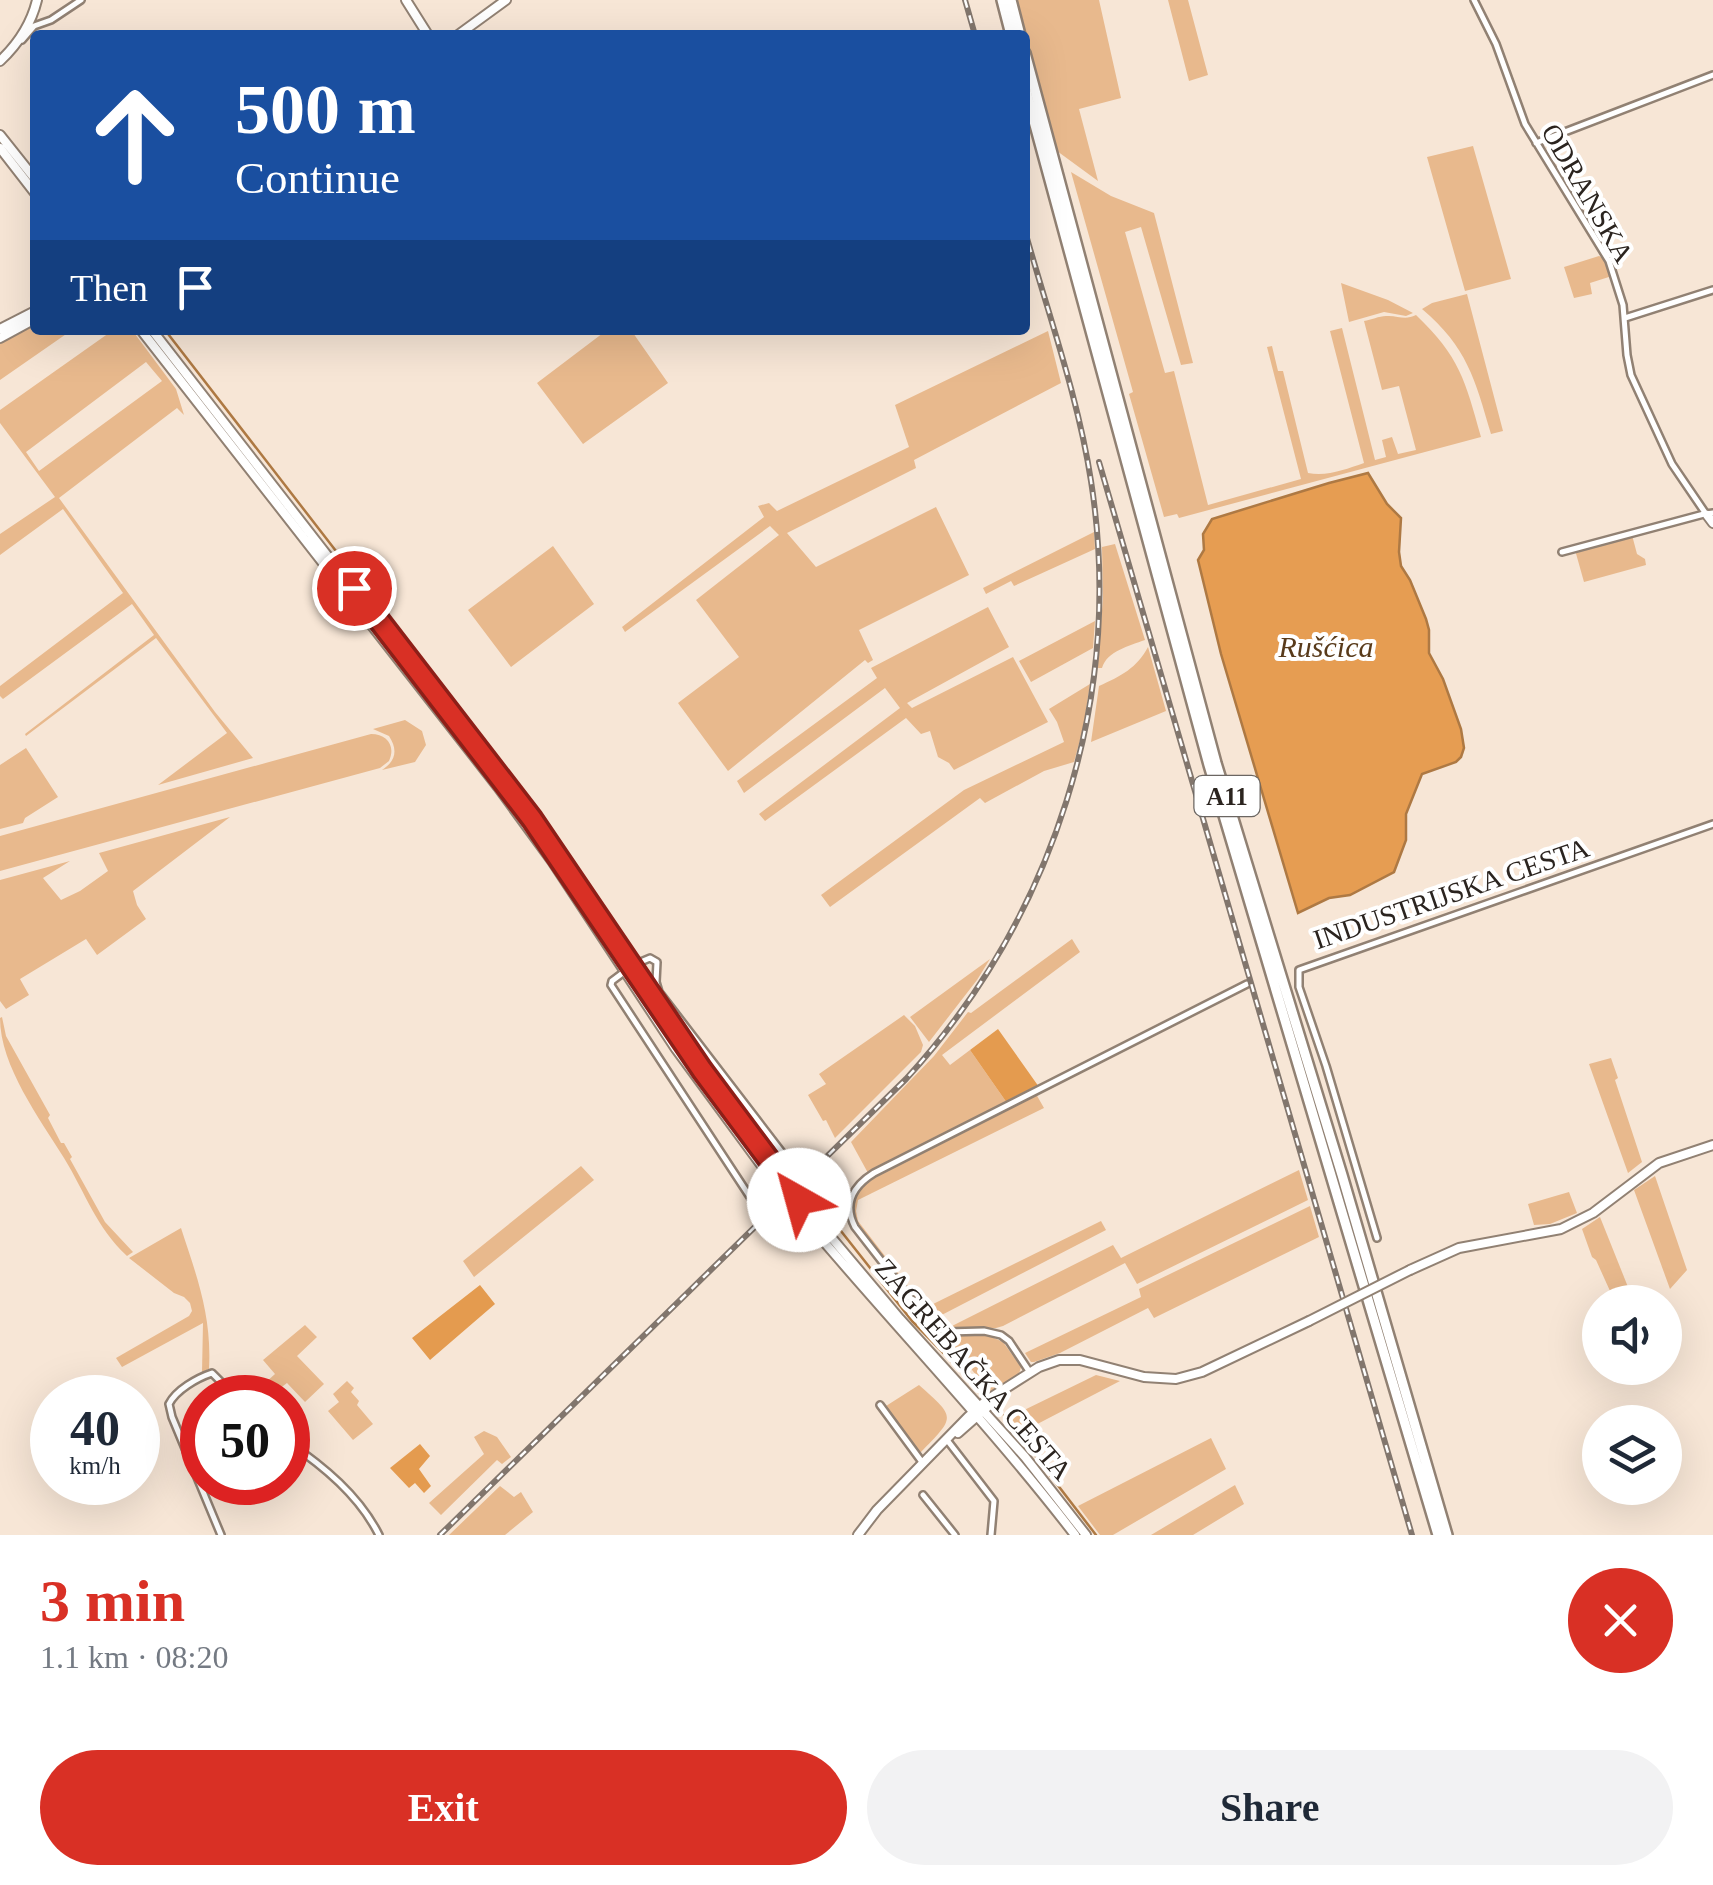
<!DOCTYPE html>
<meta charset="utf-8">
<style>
:root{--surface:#fff;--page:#f2f2f3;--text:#1f2937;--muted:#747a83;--accent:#d93025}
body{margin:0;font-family:Georgia,serif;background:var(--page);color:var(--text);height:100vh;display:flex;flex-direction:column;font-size:38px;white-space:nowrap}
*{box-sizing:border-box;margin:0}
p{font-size:32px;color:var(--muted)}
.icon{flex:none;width:55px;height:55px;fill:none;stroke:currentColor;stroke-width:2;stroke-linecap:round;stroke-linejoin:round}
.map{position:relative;height:1535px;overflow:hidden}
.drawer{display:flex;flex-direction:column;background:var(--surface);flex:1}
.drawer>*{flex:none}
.guide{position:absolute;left:30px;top:30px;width:1000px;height:305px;border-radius:10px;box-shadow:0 10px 40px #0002;background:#1a4fa0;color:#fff;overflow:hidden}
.tools{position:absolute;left:1582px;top:1285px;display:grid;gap:20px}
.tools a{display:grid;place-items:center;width:100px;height:100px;border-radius:50%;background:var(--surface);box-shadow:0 10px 40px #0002;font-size:50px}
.speed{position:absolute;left:30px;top:1375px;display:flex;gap:20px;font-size:50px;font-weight:700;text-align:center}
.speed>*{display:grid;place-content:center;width:130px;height:130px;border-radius:50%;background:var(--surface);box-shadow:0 10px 40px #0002;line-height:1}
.speed small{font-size:25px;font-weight:400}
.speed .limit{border:15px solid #d22;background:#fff;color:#111}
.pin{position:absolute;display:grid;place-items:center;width:85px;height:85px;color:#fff;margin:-42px;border:5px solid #fff;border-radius:50%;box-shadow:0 2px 10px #0007}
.me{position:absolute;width:110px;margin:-55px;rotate:322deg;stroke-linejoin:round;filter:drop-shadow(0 0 8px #0008)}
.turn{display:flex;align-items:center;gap:35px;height:210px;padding:0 40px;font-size:45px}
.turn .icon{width:130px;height:130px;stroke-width:2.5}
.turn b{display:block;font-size:70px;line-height:85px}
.then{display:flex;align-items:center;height:95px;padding:0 40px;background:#0003;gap:20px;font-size:38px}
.round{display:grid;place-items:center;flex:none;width:105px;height:105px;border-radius:52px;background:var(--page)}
.headline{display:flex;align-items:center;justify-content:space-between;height:170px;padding:0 40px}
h1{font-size:60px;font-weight:700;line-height:75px;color:var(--accent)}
.action{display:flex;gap:20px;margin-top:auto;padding:20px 40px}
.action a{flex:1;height:115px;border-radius:60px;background:var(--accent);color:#fff;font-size:40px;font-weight:700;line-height:115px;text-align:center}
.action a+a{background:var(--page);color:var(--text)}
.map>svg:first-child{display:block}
.green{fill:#e8b98d;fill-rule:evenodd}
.forest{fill:#e49b4f}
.water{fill:#e69d52;stroke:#ae7943;stroke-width:2.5}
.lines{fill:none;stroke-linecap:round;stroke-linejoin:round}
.stream{stroke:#ae7943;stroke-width:2.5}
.minor-casing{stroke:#918173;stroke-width:10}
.major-casing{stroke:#918173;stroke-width:12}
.highway-casing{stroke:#918173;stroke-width:14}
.minor{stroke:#fff;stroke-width:5}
.major{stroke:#fff;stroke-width:8}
.highway{stroke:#fff;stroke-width:9}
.rail-casing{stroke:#82766d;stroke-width:6}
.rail{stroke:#fff;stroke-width:2.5;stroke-dasharray:8;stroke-linecap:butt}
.major-bridge-casing{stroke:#918173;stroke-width:12;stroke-linecap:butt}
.major-bridge{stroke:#fff;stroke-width:8}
.route-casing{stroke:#8d1f18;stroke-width:25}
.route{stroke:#d93025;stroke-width:18}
.labels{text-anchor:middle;stroke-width:8;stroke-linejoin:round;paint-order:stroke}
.shield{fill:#fff;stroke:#6b6662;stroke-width:2.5}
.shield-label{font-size:25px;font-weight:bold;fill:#2b241f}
.street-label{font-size:28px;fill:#2b241f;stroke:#fff}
.water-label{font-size:30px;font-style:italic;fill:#593b1b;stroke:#fff}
</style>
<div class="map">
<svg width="1713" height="1535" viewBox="0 0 1713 1535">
<rect width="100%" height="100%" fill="#f7e6d6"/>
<path class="green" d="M1016,0H1099L1121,98L1079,109L1098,181L1057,151Z
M1168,0H1188L1208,75L1189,81Z
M1473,146L1511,279L1465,291L1427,157Z
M1071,172L1111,196L1154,213L1193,363L1181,365L1141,227L1125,232L1165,373L1174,371L1208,505L1301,479L1267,347L1272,346L1278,371H1283L1308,473C1327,477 1346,469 1364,463L1330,331L1342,328L1375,460L1386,457L1382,440L1392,437L1398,454L1416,450L1399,386L1382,390L1364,321C1371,320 1379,316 1386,316C1398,315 1404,321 1416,315C1460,357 1465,380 1481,437L1179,518L1177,514L1164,517L1129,394L1133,392Z
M1599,256L1605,259L1612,276L1590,283L1592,294L1574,298L1564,267Z
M1341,283L1388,300L1413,313L1406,316L1384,312L1349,322Z
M1467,294L1503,431L1491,434C1475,379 1467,347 1422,309L1432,303Z
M35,326V330H72L0,380V342Z
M107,330H132L176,389L184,415L177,408L59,498L215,712L253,758L158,785L227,733L156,638L26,736L25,734L154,635L132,604L3,699L0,696V686L123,593L63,509L0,555V534L55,497L0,423V410L109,333ZM146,362L162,381L39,471L26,452Z
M607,330H631L668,383L583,444L537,383Z
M1048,331L1061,383L914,460L916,468L787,533L816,567L936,507L969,575L859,630L873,660L868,663L865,660L728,771L678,703L739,657L696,600L779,535L770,526L625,632L622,627L764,517L758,506L769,503L777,511L909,447L895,405Z
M1094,532L1095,549L1014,586L1011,581L986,594L983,588Z
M1632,535L1637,554L1645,559L1646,565L1584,582L1575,550Z
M1115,544L1145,640C1129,646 1107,651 1102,668H1097L1103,599L1102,547Z
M553,546L594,604L511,667L468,610Z
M988,607L1009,647L907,703L912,708L1013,657L1048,722L954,770L949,763L938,757L930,731L921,734L906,718L765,821L759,814L900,708L885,688L744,793L737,781L877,678L871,668Z
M1095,621L1093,648L1031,682L1019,661Z
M1148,647L1166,711L1091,742L1099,686C1121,676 1137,668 1148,647Z
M1090,684L1083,729L1074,762L1044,771L985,803L980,798L830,907L821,895L964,790L1064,742L1057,722L1049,709Z
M405,720L422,731L426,745L415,762L382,770C396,761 398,750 389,736L373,729Z
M371,734C387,734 396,746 389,761L380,768L0,871V836Z
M26,748L58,797L25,818L23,823L0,829V765Z
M230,817L133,891L137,905L146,919L97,955L86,939L20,979L29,995L6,1009L0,1001V880L70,861L43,878L61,900L80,891L108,871L99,853Z
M1072,939L1080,952L942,1055L950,1065L970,1050L1007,1103L868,1173L851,1142L934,1056L968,1012L971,1013Z
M990,959L977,980L929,1042L910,1017Z
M904,1015L915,1026L923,1045L921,1052L835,1138L826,1120L823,1121L808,1095L826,1084L819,1074Z
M2,1017L6,1036L50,1115L48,1118L61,1143H64L72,1157L70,1159L105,1222L133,1252L127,1256C96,1227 86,1194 64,1158C40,1119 0,1066 0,1018Z
M1611,1058L1618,1078L1615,1080L1642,1162L1628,1173L1589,1064Z
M1036,1094L1044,1108L858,1200L856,1211L858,1221L925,1308L1101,1221L1106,1230L932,1320L861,1231C847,1209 853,1189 875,1176Z
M581,1166L594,1180L474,1277L463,1261Z
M1299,1170L1308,1200L1137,1284L1125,1263L1003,1326L996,1328H948L1113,1245L1121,1258Z
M1655,1176L1687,1270L1670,1289L1634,1190Z
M1569,1192L1577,1213L1550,1224L1534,1225L1528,1204Z
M1310,1206L1319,1237L1154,1318L1148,1308L1060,1353L1034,1362H1031L1025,1353L1141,1297L1139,1289Z
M1600,1217L1634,1302H1615L1596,1260L1592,1257L1582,1229Z
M181,1228C197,1277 212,1316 209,1369L202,1372L203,1323L122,1367L116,1358L189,1316L192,1311L190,1303L184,1297L174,1293L129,1258Z
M305,1325L317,1337L297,1356L324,1384L305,1402L287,1383L275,1392L265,1383L275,1374L263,1360Z
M985,1334L1003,1342L1021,1367L1019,1374L991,1394L950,1342L960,1336Z
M1096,1375L1120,1381L1022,1432L1010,1417Z
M347,1381L354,1388L351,1392L359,1401L357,1405L373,1424L353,1440L328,1411L339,1402L333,1394Z
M919,1385C956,1418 956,1416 920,1453L886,1406Z
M484,1431L497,1437L511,1457L502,1464L497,1460L441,1515L429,1503L484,1454L474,1437Z
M1211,1438L1226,1469L1113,1535H1100L1078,1506Z
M1235,1485L1244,1504L1193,1535H1151Z
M500,1486L514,1497L521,1492L533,1512L505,1535H449Z"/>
<path class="forest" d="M998,1029L1039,1087L1007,1103L970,1050Z
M480,1285L495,1304L430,1360L412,1338Z
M420,1444L430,1456L419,1469L431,1486L424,1493L415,1483L409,1488L390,1468Z"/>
<path class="water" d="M1368,473L1387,504L1401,518L1399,552L1401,566L1410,580L1426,619L1429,630V653L1443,679L1461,729L1464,748L1461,757L1456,762L1422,774L1406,814V840L1394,872L1350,895L1329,898L1298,913L1221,654L1198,560L1204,550L1203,534L1212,519L1329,483Z"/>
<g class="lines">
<path class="stream" d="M165,330L493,754L534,809L632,951
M807,1188L912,1321L983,1393
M1004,1415L1096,1535"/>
<defs>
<path id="minor" d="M1474,0L1496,44L1525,124L1609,261L1623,305L1627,355L1631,375L1672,464L1706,514L1713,513
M22,40L34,26L51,20L81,0
M1536,143L1713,75
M1625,318L1713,290
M1562,552L1704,514
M631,966L650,958L657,962L656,982L659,992L797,1172L798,1179L791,1187
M624,972L612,981L611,985L752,1200C763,1210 772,1202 782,1194
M1377,1238L1326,1066L1299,987V970L1713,824
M1029,1371L1009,1341L1001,1335L984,1331L947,1332L929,1322L855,1227C843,1204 853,1186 874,1173L1247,984
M880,1405L922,1462
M947,1440L994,1501L991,1535
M288,1442C323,1466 359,1495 379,1535
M923,1495L955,1535
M221,1535L172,1417L169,1404C176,1390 197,1378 212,1373L237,1398"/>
<path id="major" d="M406,0L428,35
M458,35L506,0
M0,61C18,44 31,25 37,0
M0,135L35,179
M0,148L35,193
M0,329L35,311
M141,330L498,787L552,861L676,1049L776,1185
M152,330L532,819L680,1040L783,1179
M0,338L35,319
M1707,515L1713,523
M804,1205L900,1319L1025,1457L1086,1535
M797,1210C888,1319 988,1422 1075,1535
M1410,1270L1459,1248L1561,1229L1593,1213L1659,1163L1713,1145
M958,1433L1000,1396
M858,1535L877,1510L968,1417L987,1400L1039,1367L1059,1360H1080L1144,1377L1176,1379L1202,1372L1309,1321"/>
<path id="highway" d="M1002,0L1011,35
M1011,0L1020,35
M1025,53L1216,763L1342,1175L1447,1535
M1025,88L1209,765L1438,1535"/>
</defs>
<use href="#minor" class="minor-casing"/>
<use href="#major" class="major-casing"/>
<use href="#highway" class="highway-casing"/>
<use href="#minor" class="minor"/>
<use href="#major" class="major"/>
<use href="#highway" class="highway"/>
<defs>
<path id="rail" d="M965,0L975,35
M1099,462L1412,1535
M440,1535L906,1079C1053,918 1125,699 1091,481C1078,396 1048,314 1025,231"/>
</defs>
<use href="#rail" class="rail-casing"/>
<use href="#rail" class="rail"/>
<defs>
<path id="major-bridge" d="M783,1179L804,1205
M776,1185L797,1210
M1309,1321L1410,1270"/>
</defs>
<use href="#major-bridge" class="major-bridge-casing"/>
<use href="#major-bridge" class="major-bridge"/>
</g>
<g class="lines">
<defs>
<path id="route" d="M354,588L532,819L702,1070L799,1200"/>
</defs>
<use href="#route" class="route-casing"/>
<use href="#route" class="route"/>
</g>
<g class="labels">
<rect class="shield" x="1194.5" y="776" width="65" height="40" rx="8"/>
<g class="shield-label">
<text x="1227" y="805">A11</text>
</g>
<g class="street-label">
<text transform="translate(1588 193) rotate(60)" y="10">ODRANSKA</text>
<text transform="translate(1451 893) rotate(-19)" y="10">INDUSTRIJSKA CESTA</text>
<text transform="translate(974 1369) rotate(49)" y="10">ZAGREBAČKA CESTA</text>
</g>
<g class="water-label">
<text x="1326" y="657">Rušćica</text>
</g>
</g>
</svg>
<div class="tools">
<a><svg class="icon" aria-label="sound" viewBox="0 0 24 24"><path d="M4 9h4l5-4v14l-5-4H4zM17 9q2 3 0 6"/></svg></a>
<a><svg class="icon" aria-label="layers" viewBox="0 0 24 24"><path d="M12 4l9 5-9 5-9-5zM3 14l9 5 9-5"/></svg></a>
</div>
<div class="speed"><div>40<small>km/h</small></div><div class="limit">50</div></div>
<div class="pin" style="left:354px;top:588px;background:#d93025"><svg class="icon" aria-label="arrive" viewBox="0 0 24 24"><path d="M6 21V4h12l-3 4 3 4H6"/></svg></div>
<svg class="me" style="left:799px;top:1200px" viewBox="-20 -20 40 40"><circle r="19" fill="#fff"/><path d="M0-13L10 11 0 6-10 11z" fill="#d93025"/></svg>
<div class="guide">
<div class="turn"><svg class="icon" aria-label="ahead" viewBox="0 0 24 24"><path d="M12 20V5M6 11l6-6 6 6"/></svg><div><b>500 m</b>Continue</div></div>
<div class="then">Then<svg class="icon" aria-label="arrive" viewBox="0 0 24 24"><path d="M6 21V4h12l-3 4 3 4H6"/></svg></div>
</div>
</div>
<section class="drawer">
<div class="headline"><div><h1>3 min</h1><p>1.1 km · 08:20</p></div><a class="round" style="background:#d93025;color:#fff"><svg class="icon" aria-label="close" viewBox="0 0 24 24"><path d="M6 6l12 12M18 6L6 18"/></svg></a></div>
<div class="action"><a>Exit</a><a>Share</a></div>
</section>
